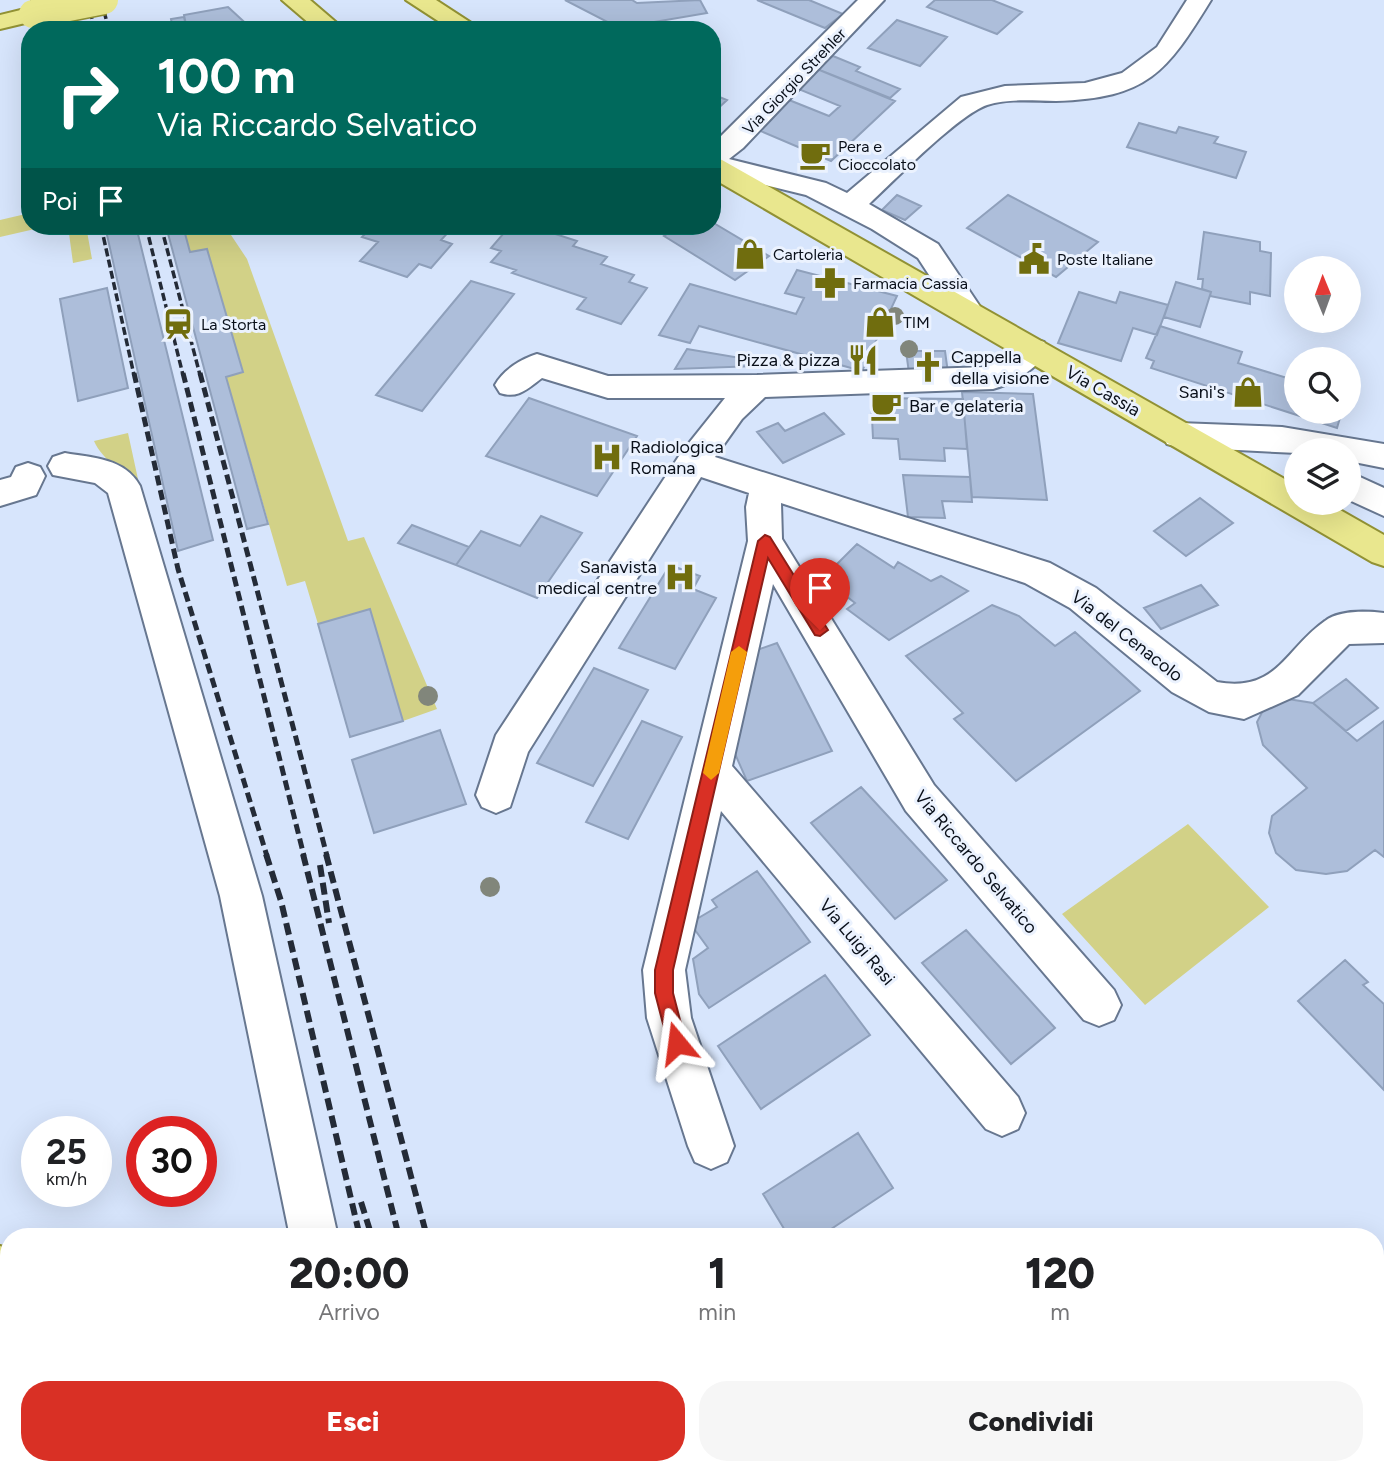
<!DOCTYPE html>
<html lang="it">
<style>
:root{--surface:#fff;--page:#f6f6f6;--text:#202124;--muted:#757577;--accent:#d93025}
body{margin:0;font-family:Figtree,sans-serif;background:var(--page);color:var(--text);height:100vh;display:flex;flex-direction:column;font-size:26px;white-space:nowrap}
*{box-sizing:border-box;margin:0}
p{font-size:23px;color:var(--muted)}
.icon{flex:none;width:38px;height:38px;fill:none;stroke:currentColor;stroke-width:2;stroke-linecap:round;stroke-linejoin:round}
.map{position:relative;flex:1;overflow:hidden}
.panel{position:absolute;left:0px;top:1228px;width:1384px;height:247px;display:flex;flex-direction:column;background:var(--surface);border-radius:28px 28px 0 0;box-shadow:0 7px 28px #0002}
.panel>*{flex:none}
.top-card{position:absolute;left:21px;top:21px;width:700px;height:214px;border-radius:28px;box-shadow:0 7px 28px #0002;background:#00695c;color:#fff;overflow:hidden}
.needle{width:46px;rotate:359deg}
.buttons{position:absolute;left:1284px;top:256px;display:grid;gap:14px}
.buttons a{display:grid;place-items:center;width:77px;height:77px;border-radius:50%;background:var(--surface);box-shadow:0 7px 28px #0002;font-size:35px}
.speed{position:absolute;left:21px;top:1116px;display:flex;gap:14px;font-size:35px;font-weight:700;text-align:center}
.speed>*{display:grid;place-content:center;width:91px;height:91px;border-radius:50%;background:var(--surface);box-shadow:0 7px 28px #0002;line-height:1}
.speed small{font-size:18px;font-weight:400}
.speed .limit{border:10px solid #d22;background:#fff;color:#111}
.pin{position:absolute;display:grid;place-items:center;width:60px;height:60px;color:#fff;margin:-72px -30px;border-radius:50% 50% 50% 0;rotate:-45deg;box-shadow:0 0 7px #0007}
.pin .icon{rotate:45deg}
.me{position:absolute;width:77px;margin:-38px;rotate:344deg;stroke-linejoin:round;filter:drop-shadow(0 0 5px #0008)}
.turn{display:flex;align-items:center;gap:24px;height:147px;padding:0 21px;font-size:32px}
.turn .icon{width:91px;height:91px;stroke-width:2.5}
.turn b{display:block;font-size:49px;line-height:60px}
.then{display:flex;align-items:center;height:66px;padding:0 21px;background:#0003;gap:14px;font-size:26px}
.eta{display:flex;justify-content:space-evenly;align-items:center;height:119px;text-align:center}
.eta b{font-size:42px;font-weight:800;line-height:49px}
.button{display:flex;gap:14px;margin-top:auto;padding:14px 21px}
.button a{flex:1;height:80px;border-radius:28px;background:var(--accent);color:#fff;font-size:28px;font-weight:800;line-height:80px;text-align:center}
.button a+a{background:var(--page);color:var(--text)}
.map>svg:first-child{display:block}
.green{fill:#d2d187}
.building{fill:#adbeda;stroke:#8fa0bb;stroke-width:2}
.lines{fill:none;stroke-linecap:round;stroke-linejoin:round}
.minor-casing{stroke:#677790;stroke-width:4}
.major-casing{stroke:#919134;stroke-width:4}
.minor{fill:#fff;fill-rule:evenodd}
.major{fill:#e9e78e;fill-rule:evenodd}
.rail-far2{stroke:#242b37;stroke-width:3.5;stroke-dasharray:8 3.5;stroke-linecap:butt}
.rail-far1{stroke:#242b37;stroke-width:5;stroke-dasharray:10 5;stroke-linecap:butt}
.rail{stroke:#242b37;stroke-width:6;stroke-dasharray:12 6;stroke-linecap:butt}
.major-bridge-casing{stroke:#919134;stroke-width:31;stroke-linecap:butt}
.major-bridge{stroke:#e9e78e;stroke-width:28}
.tree{fill:#81867b}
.route{fill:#d93025;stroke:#8d1f18;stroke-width:2}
.slow{fill:#f59e0b}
.labels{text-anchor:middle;stroke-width:6;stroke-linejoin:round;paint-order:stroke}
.far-street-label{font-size:16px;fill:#090f19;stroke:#ebf2fe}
.far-poi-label{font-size:16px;fill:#090f19;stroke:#ebf2fe;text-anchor:start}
.poi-label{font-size:18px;fill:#090f19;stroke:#ebf2fe;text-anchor:start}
.street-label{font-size:18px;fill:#090f19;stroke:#ebf2fe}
</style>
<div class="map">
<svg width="1384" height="1474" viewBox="0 0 1384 1474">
<rect width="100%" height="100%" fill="#d7e5fc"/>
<path class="green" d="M30,213V226H48L0,237V220Z
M68,226H86L92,259L73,263Z
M183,226H225L247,259L348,541L364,537L437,709L403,721L370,609L318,624L305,581L287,586L226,377L243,372L207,249L190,252Z
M128,433L141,493C127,475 102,460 94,441Z
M1188,824L1269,907L1145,1005L1062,914Z"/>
<path class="building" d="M565,0H632L637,3L700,0L707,13L619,28Z
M757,0H809L843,14L825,28Z
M935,0H992L1022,12L997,34L927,7Z
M228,7L253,30H187L184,15Z
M184,17L187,30H173L171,19Z
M897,20L947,37L920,66L868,48Z
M833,56L860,67L856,71L900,89L890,98L817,69Z
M817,69L895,101L831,161L751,127L784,98L829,116L840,106L796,88Z
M712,94L727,100L713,113H712Z
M1139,123L1176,133L1179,127L1218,137L1214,143L1246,152L1236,178L1127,147Z
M897,195L921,206L905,220L882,210Z
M1008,195L1098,242L1056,277L967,228Z
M712,222L769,256L735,280L664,236L679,226H712Z
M105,226H136L213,540L178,551Z
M166,226H183L190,252L207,249L243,372L226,377L268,524L247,529Z
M373,226H454L441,240L452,244L431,268L419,264L407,277L360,261L378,242L362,237Z
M510,226H543L540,229L577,241L573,246L607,257L601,264L634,275L629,282L647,288L621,324L577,309L586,298L512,273L516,270L491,262L501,251L491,248Z
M1204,232L1260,242V251L1271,253L1270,296L1250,292V304L1210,296L1211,292L1202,289L1203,279H1198Z
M797,270L897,296L862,371L699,326L690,343L659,335L690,284L796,314L804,298L785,293Z
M471,281L514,294L422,411L376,395Z
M1176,282L1211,292L1200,327L1164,317Z
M107,288L128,388L78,401L60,299Z
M1079,292L1116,303L1120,292L1168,305L1157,335L1133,328L1121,361L1058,343Z
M1160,326L1242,352L1238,363L1297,381V411H1342L1337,428L1151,368L1154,361L1146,358Z
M687,349L782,365L675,369Z
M906,351H945L948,373H909Z
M962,392L1033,394L1047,500L972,497Z
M529,398L637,436L597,496L486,456Z
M871,398L963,399L967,449L944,448L945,461L900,459L898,439L873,438Z
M824,413L844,434L783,463L757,432L778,423L785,431Z
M903,475L970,477L972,502L942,501L945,518L908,517Z
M1200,498L1233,523L1186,556L1154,531Z
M541,516L582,533L537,598L456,565L481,531L520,546Z
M412,525L469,547L456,565L398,543Z
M857,544L894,568L898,562L931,581L941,576L968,591L889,640L847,609L855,603L823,578Z
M670,565L700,576L693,589L716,598L675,669L619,648Z
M1201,585L1218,605L1161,629L1144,608Z
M992,605L1019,616L1055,646L1075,632L1140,691L1016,781L954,719L963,713L906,656Z
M370,609L403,721L350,737L318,624Z
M777,643L832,751L747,781L732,747L751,652Z
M594,668L648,690L593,786L537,763Z
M1346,679L1378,708L1346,731L1313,703Z
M1288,699L1313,703L1357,741L1384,721V857L1375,850L1347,871L1326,874L1296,870L1276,853L1269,833L1272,816L1307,788L1263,745L1257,722L1267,703Z
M642,721L682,737L628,839L586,822Z
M440,730L466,804L374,833L352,760Z
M861,787L947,880L895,919L811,823Z
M757,871L810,942L709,1008L699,994L693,959L708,948L690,923L717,907L712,900Z
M966,930L1055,1028L1011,1064L922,963Z
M1345,960L1368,982L1363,985L1384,1004V1090L1298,1001Z
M825,975L870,1035L761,1109L718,1046Z
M858,1133L893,1188L819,1237H789L763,1194Z"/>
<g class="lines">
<defs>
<path id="minor" d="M858,0H884L743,148L729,159L826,183L847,193L961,97L1005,86L1085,83L1122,73L1157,47L1187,0H1211C1166,73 1148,98 1056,101C1034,101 1009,98 987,105C958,115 895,180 869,204L938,244L985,314L981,321L970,324L959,321L918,258L872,229L806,195L712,172V145Z
M1033,339L1044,342L1049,350C1039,367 1012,384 993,389L765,397L742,419L715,457L1050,563L1096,588L1217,682C1277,693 1285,649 1325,621C1339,610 1367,611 1384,613V643L1349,644L1298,695L1244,719L1209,712L1172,692L1070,608L1025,583L781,503L782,539L934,785L1114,990L1121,1005L1114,1020L1099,1026L1084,1020L906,811L773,584L732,766L1018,1097L1025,1113L1018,1129L1002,1136L986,1129L721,811L685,970L691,1018L734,1146L727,1162L711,1169L695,1162L688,1146L647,1018L643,970L748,541L746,507L749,493L701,477L528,752L510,807L496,813L482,807L476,795L496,735L681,453L725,398H608L542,378C527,389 518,399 500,393L495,385C503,370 521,359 537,354L608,376L757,375L986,367L1022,342Z
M1179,423L1282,427L1384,444V468L1349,461V450H1297V453L1179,447L1167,444L1163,435L1167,426Z
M65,453C93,458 125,458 140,486L262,896L338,1237H290L220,896L108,493L95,483L53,475L48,466L53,457Z
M28,463L40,467L45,476L36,495L0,506V480L11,477L16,467Z
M1349,472L1384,488V516L1349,500Z
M330,1466H382L383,1474H331Z"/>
<path id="major" d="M282,0H310L345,30H317Z
M406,0H436L482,30H452Z
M33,7L42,9L45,14L42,19L0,29V15Z
M712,157L722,160L1297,486V502H1326L1384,535V566L1372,562L712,178Z
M0,1246L9,1249V1317L0,1314Z
M35,1466H87L89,1474H37Z"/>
</defs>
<use href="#minor" class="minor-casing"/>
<use href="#major" class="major-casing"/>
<use href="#minor" class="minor"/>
<use href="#major" class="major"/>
<path class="rail-far2" d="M49,0L56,30
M87,0L95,30
M101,0L109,30
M101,226L134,375
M146,226L183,375
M161,226L200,375"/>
<path class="rail-far1" d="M134,373L178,569L267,856
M183,373L304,856
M200,373L327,856"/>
<path class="rail" d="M266,854L281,901L360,1237
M303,854L399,1237
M326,854L427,1237
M320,865L329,923
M361,1202L372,1237
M411,1466L412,1474
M449,1466L452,1474
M487,1466L489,1474"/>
<defs>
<path id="major-bridge" d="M33,14L104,0"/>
</defs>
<use href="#major-bridge" class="major-bridge-casing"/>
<use href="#major-bridge" class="major-bridge"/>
</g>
<g class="tree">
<circle cx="895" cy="316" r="9"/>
<circle cx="909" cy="349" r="9"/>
<circle cx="428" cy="696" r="10"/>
<circle cx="490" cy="887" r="10"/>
</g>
<path class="route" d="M765,535L770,537L828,630L820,636L815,635L768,558L673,970V993L686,1043L684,1050L677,1052L671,1050L668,1043L655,993V970L758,541Z"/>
<path class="slow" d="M739,646L747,652L719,773L711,780L703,773L731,652Z"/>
<defs>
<symbol id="cafe-bare" viewBox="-9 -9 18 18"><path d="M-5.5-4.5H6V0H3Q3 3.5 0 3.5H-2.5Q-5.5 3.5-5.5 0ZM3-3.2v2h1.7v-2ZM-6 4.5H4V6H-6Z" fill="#706d0e" stroke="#ebf2fe" stroke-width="2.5" paint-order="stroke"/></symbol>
<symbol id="shop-bare" viewBox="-9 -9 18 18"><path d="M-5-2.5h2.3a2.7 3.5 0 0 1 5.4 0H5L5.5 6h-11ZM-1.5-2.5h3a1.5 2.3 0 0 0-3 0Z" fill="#706d0e" stroke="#ebf2fe" stroke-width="2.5" paint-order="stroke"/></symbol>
<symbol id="civic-bare" viewBox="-9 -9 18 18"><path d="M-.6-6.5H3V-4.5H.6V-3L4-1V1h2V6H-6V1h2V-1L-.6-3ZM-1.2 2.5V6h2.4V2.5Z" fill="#706d0e" stroke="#ebf2fe" stroke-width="2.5" paint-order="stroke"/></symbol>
<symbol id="pharmacy-bare" viewBox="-9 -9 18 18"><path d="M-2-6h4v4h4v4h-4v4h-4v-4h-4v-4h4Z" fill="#706d0e" stroke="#ebf2fe" stroke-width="2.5" paint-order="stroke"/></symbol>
<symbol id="station-bare" viewBox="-9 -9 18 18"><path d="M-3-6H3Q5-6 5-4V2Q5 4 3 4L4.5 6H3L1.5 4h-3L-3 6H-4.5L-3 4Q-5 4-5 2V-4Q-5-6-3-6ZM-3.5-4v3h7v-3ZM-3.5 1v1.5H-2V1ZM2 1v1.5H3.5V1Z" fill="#706d0e" stroke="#ebf2fe" stroke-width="2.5" paint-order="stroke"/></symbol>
<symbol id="restaurant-bare" viewBox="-9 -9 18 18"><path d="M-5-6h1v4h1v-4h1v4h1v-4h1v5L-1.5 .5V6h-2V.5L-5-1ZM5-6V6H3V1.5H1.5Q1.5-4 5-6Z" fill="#706d0e" stroke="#ebf2fe" stroke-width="2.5" paint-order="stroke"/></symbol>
<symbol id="church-bare" viewBox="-9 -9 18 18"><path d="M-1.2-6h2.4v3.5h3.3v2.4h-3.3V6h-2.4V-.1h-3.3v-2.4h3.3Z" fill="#706d0e" stroke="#ebf2fe" stroke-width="2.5" paint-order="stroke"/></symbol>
<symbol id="hospital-bare" viewBox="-9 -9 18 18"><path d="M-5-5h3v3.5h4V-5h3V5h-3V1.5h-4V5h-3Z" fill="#706d0e" stroke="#ebf2fe" stroke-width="2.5" paint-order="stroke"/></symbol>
</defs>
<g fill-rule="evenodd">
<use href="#cafe-bare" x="793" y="133" width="44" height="44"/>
<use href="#shop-bare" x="728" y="232" width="44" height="44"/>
<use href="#civic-bare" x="1012" y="237" width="44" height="44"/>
<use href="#pharmacy-bare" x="808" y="261" width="44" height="44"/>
<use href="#shop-bare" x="858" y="300" width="44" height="44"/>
<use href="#station-bare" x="156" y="302" width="44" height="44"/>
<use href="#restaurant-bare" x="841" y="338" width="44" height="44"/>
<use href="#church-bare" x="906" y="345" width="44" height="44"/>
<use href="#shop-bare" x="1226" y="370" width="44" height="44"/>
<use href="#cafe-bare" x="864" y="384" width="44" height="44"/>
<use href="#hospital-bare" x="585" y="435" width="44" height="44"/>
<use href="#hospital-bare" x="658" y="555" width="44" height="44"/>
</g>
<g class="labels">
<g class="far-street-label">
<text transform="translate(794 81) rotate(-46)" y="6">Via Giorgio Strehler</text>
</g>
<g class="far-poi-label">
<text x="838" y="152">Pera e<tspan x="838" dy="18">Cioccolato</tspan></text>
<text x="773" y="260">Cartoleria</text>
<text x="1057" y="265">Poste Italiane</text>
<text x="853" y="289">Farmacia Cassia</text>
<text x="903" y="328">TIM</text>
<text x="201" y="330">La Storta</text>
</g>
<g class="poi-label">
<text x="951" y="363">Cappella<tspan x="951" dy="21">della visione</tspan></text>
<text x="840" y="366" text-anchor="end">Pizza &amp; pizza</text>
<text x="1225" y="398" text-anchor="end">Sani's</text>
<text x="909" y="412">Bar e gelateria</text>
<text x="630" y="453">Radiologica<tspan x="630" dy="21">Romana</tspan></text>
<text x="657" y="573" text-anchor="end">Sanavista<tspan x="657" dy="21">medical centre</tspan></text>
</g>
<g class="street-label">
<text transform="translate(1103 391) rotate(30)" y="6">Via Cassia</text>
<text transform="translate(1127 636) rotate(38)" y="6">Via del Cenacolo</text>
<text transform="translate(976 862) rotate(50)" y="6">Via Riccardo Selvatico</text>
<text transform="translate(857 942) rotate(50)" y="6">Via Luigi Rasi</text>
</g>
</g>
</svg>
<div class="buttons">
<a><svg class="needle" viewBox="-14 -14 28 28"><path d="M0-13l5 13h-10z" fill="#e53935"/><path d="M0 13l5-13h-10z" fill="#757577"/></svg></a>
<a><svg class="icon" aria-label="search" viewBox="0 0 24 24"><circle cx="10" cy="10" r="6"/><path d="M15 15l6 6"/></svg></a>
<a><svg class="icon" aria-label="layers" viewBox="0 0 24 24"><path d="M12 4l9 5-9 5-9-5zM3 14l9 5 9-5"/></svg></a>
</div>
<div class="speed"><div>25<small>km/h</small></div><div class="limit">30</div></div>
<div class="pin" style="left:820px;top:630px;background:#d93025"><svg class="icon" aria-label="arrive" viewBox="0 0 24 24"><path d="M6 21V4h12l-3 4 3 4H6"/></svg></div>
<svg class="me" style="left:677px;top:1043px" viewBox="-20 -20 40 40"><path d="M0-17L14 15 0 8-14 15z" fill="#d93025" stroke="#fff" stroke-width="4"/></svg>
<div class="top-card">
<div class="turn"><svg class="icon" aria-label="right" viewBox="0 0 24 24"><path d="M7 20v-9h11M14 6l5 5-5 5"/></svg><div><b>100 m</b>Via Riccardo Selvatico</div></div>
<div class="then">Poi<svg class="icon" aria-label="arrive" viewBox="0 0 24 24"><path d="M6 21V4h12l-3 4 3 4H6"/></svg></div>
</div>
<section class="panel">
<div class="eta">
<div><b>20:00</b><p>Arrivo</p></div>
<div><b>1</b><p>min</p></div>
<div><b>120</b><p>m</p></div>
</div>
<div class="button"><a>Esci</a><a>Condividi</a></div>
</section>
</div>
